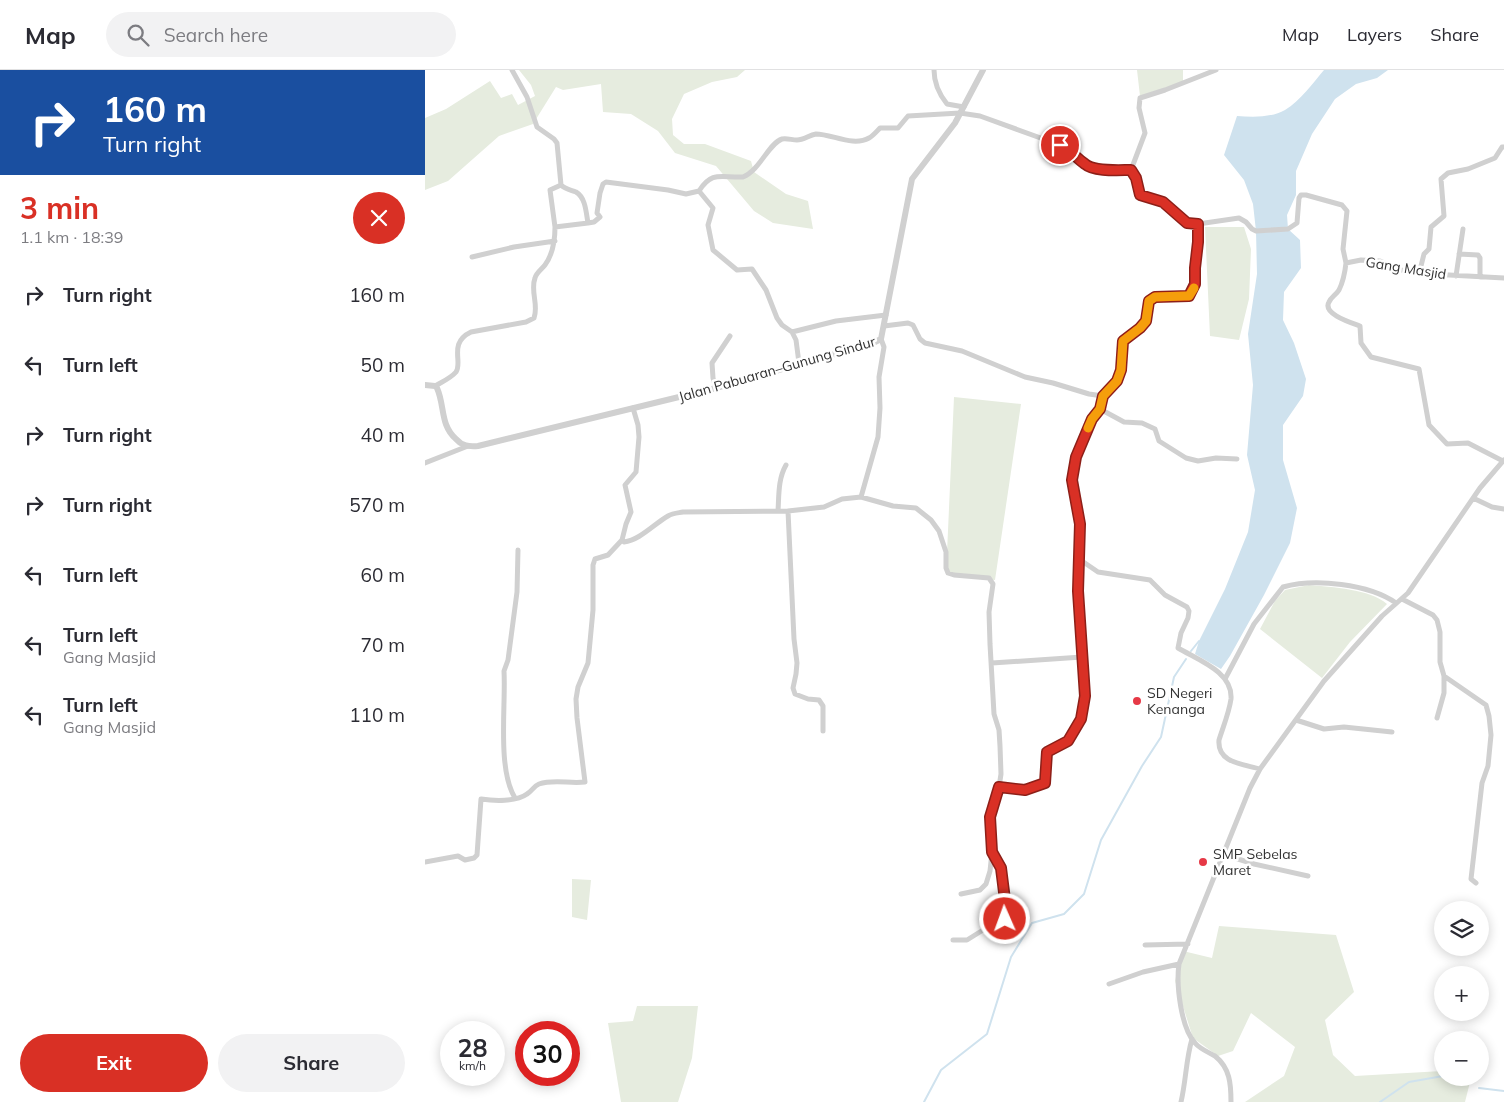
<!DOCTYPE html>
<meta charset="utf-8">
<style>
:root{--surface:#fff;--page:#f2f2f3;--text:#2b2b33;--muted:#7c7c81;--line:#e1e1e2;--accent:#d93025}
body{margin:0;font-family:Mulish,sans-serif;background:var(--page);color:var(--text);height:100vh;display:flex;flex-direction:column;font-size:19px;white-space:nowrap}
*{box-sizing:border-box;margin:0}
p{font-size:16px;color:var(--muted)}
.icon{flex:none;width:28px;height:28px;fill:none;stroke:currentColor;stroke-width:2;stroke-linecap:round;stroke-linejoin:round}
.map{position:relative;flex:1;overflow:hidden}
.sheet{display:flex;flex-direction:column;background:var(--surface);width:425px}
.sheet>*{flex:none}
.banner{background:#1a4fa0;color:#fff;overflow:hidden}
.fabs{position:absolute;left:1009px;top:831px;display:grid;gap:10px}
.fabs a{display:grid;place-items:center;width:55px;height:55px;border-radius:50%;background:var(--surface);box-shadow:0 2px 12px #0003;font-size:25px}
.speed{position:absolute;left:15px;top:951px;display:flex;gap:10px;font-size:25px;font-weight:700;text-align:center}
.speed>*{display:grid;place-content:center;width:65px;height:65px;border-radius:50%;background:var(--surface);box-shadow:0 2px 12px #0003;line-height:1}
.speed small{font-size:12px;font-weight:400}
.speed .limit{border:8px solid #d22;background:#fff;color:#111}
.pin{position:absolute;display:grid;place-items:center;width:42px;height:42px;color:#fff;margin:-21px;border:2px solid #fff;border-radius:50%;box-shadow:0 1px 5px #0007}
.me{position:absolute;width:55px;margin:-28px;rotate:358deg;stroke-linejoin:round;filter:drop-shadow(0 0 4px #0008)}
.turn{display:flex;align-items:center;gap:18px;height:105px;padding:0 20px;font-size:22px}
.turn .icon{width:65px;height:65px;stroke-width:2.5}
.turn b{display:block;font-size:35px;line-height:42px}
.round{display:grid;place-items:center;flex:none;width:52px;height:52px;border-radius:26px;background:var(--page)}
.overview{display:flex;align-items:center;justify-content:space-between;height:85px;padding:0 20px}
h1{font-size:30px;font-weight:700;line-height:38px;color:var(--accent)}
.cta{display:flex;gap:10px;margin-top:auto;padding:10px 20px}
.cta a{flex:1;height:58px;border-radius:30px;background:var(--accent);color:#fff;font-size:20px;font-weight:700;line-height:58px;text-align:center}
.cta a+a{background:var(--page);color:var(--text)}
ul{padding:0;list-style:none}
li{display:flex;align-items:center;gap:15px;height:70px;padding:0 20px}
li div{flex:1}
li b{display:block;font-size:19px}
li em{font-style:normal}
header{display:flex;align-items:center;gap:30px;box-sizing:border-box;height:70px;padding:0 25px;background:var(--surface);border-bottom:1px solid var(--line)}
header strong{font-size:24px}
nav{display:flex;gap:28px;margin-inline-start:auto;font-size:18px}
.search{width:350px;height:45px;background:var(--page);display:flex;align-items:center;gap:12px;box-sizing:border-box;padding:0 18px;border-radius:28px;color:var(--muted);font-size:19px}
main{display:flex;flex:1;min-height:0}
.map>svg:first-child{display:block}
.green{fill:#e6ecdf}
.water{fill:#cfe2ee}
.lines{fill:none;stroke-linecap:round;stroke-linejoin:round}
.stream{stroke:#cfe2ee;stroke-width:2}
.minor{stroke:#d0d0d0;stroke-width:5}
.tertiary{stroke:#d0d0d0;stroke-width:6}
.route-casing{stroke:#8d1f18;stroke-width:12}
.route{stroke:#d93025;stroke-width:9}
.slow{stroke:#f59e0b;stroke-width:9}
.poi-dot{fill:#e63946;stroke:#fff;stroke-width:2}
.labels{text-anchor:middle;stroke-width:5;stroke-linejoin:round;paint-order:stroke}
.street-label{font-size:14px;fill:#333;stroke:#fff}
.poi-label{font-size:14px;fill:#333;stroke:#fff;text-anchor:start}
</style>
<header>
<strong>Map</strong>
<div class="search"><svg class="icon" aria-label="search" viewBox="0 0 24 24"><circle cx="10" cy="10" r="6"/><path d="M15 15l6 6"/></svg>Search here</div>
<nav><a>Map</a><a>Layers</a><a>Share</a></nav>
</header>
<main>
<section class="sheet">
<div class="banner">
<div class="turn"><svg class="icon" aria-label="right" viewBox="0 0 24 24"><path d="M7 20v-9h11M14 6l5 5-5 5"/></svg><div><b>160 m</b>Turn right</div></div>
</div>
<div class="overview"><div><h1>3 min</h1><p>1.1 km · 18:39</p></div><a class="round" style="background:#d93025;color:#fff"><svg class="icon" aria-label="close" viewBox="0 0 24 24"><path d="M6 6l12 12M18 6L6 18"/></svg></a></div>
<ul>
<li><svg class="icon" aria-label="right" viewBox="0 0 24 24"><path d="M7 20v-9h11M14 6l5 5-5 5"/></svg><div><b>Turn right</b></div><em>160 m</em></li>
<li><svg class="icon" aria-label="left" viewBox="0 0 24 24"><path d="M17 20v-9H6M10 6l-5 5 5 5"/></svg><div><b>Turn left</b></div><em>50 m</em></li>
<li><svg class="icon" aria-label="right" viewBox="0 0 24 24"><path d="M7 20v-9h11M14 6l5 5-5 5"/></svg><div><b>Turn right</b></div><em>40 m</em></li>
<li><svg class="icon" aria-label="right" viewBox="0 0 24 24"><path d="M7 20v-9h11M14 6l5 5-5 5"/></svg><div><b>Turn right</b></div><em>570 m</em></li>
<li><svg class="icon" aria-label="left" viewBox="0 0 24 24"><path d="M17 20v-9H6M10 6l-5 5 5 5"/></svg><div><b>Turn left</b></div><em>60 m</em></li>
<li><svg class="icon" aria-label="left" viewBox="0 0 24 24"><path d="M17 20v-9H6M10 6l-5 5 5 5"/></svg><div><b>Turn left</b><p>Gang Masjid</p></div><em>70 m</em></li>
<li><svg class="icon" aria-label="left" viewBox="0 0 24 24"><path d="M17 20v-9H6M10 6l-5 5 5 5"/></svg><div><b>Turn left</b><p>Gang Masjid</p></div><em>110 m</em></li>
</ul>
<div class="cta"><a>Exit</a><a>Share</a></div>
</section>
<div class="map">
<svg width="1079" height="1032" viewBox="0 0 1079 1032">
<rect width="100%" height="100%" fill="#fff"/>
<path class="green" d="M94,0H320L312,7L287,12L259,24L247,49L248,65L259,74H280L326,91L329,102L361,124L383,131L388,159L348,153L329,141L291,96L250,83L233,61L206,44L178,42L176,14L138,20L131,17L108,54L74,66L23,111L0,120V48L21,39L65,11L76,28L87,24L93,35L110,26L106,15Z
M712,0H758V12L715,26Z
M780,157H819L826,179L824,229L814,270L785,266Z
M529,327L596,334L570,510L521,505Z
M884,515C907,517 945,519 962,534L925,572L897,608L835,559L850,531L860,520Z
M147,809L166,810L162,850L147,847Z
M794,856L911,865L929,922L900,950L908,985L930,1006L1017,1001L1018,1008H1046L1040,1032H820L859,1006L870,977L826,943L808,981L793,986L768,968L750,911L758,881L787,888Z
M212,936H273L267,988L253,1032H196L183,953L208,951Z"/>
<path class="water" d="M899,0H963L952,8L931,14L910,29L887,64L871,101V125L862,145L863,159L875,170L876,198L859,222L858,250L869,273L881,309L878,326L858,355V390L872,438L865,473L839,525L805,586L796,599L770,584L774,571L800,519L823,462L830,420L822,385L828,315L823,264L832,204L831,161L828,134L819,110L799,85L812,46C827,47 846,48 860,40C875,31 888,13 899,0Z"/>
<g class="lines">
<path class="stream" d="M766,581L774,571
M1026,1008L1043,1014
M1054,1018L1079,1021
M499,1032L516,1000L562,964L586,887L607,853L639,844L659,824L676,770L717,696L736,667L749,607L761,589
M955,1032L984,1012L1018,1006"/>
<path class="minor" d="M509,0C509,14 514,24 522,34L539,37
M706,100L720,63L714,38L715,28L740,20L791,0
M274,121L288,138L283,155L288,180L312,200L327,199L341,220L352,248L357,255L367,262L371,270L374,293
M163,153L169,152L175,147L172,143L175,123L178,114L181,112L243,120L261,124L274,121C287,100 297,108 318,107C335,100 344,73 357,69C362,68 367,70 372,70C379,70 384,65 391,64C407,64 428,77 444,68C448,66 452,61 455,58H473L483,46L535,43L555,46L635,75L649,83L660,95L665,97L683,100H706L711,107L715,125L739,132L762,153L773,154L814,148L821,152L827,159L831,161L863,159L872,153L874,128L876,125H881L917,135L922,141L918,179L921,193L936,190L955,191L976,200L986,201L995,200L1006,204L1079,208
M773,154V172L770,198L771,214L767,222L760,227H730L724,231L721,251L715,258L698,271L696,300L692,311L678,326L675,339L667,349L651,387L647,410L655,454L654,489L673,502L725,510L740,525L762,537L764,541L763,548L756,563L753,578C773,590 808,602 806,629C804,643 798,657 794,670C792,693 818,694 835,699
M130,157L125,120L136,115
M1034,184L1053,185L1055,188V207
M47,187L89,177L130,171
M921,193C920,202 918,212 914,220C911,225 906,227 904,232C897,244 927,253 935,256L936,273L946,287L994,299L1004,355L1022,374L1043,373L1078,391
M995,200L999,184L1004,179L1006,157L1019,146L1016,109L1023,103L1043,99L1070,88L1077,77H1079
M1031,206L1038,159
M459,256L483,253L488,255L495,269L500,273L537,281L600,307L628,313L664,324L678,326
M367,262L411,251L461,245
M10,316C17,312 26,308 31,302C38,292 23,273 46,262L101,252L109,248C114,235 105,221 110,208C111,203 117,199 120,195C128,184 130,170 130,157L163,153C161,143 161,128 151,122C146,120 140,119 136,115L132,73L129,69L112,57L102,27L87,0
M291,318L288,308L287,293L305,266
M208,338L213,355L214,367L211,402L200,415L206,442L201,454L197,470L199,472C215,470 229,454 243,446C248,443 253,443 258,442L363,441
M675,339L699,352L717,353L730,359L734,371L761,388L773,391L791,388L812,389
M0,393L43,376
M436,427L453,367L455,338L454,307L459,277L456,269
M1048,428L1067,437L1079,439
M353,441C354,425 353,409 361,395
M977,529L1008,545L1012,550L1015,562V592L1019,606V623L1012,648
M567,593L657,587
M1019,606L1061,635L1064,646L1066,665L1063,696L1057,713L1046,809L1051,813
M800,609L829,554L858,517C890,508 944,514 971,533
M871,650L899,659L919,657L967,662
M398,661V636L394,630L383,629L370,624L368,618L371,604L372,593L369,569L363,441L399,437L417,429L436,427L468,436L491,438L506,450L514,461L521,482V498L523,503L529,505L564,508L568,514L564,542L565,574L569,644L574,660L575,676L576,704L574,717L565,747L567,782L565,801L561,814L555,820L536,824
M574,717L600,720L620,713L622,682L643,671L656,649L660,626L653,521L654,489
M90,728C72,699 81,635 79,601L83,590L92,522L93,480
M797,784L829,794L883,806
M0,792L33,786L40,790L49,788L52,785L56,729C69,731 91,732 102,724C107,721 109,716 114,714C129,709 145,714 160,712L152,648L151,629L153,617L163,593L168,540V495L170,489L183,485L197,470
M528,870H542L558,860L571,857L580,849L581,839L575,798L567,782
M720,875L763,874
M684,914L718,902L754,894
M756,1032C761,1011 761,989 767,969
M806,1032C806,1014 805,998 790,986C783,982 775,979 770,973C756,958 751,915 754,894L825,718L835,699L899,611L957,546L983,523L1055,418L1079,390"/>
<path class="tertiary" d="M0,315L10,316L12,318C20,336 15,355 31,369C37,376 44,377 53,376L291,318L448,273L456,269L487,109L530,53L558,0"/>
</g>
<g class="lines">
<defs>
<path id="route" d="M580,849L581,838L576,798L567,782L565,747L574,717L600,720L620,713L622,682L643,671L656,649L660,626L653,521L655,454L647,410L651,387L667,349L675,339L678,326L692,311L696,300L698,271L715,258L721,251L724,231L730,227L764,226L770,214V198L773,172V154L762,153L738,132L715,125L711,108L706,100C694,100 669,102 660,94C650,87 646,80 635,75"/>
</defs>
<use href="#route" class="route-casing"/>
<use href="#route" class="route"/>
<path class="slow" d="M663,358L667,349L675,339L678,326L692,311L696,300L698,271L715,258L721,251L724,231L730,227L760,226H764L769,218"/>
</g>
<g class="poi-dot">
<circle cx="712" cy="631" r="5"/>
<circle cx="778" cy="792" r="5"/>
</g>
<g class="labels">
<g class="street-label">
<text transform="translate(981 198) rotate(9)" y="5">Gang Masjid</text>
<text transform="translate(352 299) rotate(-16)" y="5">Jalan Pabuaran–Gunung Sindur</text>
</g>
<g class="poi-label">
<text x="722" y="628">SD Negeri<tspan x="722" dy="16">Kenanga</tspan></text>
<text x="788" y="789">SMP Sebelas<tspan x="788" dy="16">Maret</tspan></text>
</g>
</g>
</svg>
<div class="fabs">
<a><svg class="icon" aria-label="layers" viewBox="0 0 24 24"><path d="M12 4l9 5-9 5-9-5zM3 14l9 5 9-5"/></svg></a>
<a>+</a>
<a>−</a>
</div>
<div class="speed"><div>28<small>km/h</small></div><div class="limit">30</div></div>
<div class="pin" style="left:635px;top:75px;background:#d93025"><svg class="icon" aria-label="arrive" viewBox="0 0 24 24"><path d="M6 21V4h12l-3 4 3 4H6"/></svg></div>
<svg class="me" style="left:580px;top:849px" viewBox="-20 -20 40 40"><circle r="17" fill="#d93025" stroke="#fff" stroke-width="3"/><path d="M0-11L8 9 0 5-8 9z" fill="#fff"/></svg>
</div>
</main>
